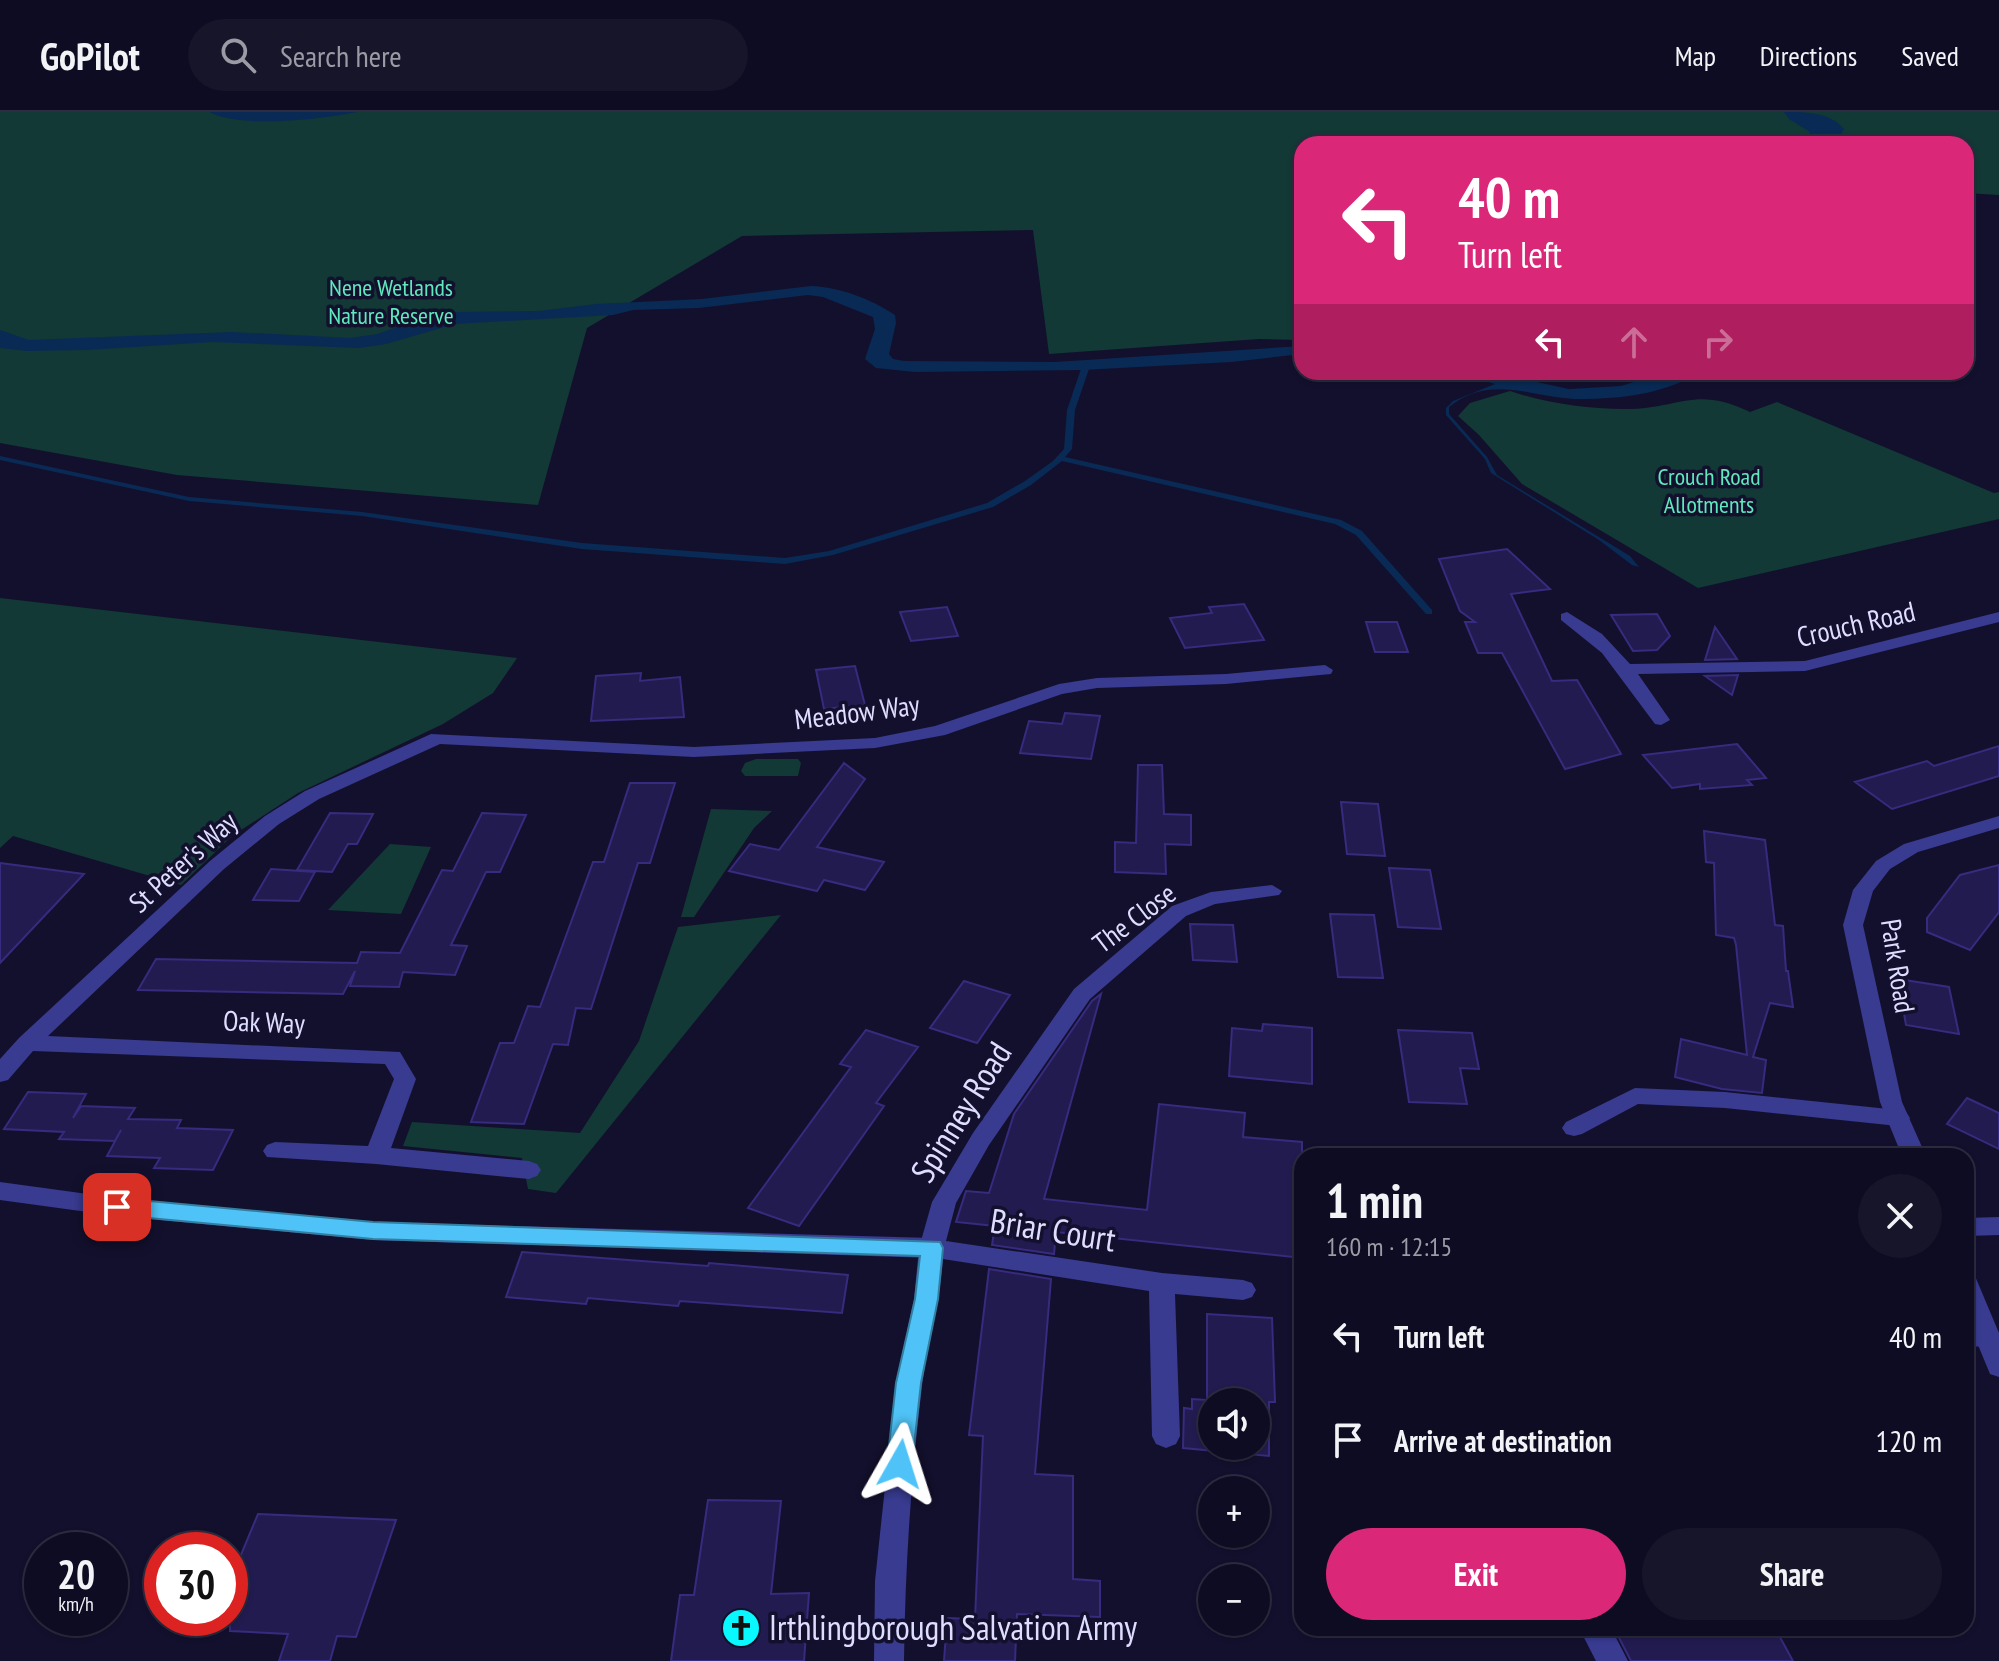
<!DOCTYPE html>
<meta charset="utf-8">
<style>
:root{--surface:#0e0c22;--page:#17152a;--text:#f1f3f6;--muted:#9b9ba5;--line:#2e2c40;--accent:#db2777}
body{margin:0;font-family:"PT Sans Narrow",sans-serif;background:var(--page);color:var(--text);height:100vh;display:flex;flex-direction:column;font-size:30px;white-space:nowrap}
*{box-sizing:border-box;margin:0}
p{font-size:26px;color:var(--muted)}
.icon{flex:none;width:44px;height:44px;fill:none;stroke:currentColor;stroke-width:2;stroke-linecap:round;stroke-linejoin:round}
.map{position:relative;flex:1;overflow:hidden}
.side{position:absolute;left:1294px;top:1036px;width:680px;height:488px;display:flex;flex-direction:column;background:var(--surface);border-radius:24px;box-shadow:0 2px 6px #0004,0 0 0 2px var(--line)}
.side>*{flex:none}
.banner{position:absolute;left:1294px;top:24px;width:680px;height:244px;border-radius:24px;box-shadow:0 2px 6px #0004,0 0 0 2px var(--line);background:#db2777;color:#fff;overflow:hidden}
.tools{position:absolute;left:1198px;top:1276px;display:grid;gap:16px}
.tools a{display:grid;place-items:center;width:72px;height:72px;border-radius:50%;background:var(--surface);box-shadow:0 2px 6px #0004,0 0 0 2px var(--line);font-size:40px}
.speed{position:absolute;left:24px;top:1420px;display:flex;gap:16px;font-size:40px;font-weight:700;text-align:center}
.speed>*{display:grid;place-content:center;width:104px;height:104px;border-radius:50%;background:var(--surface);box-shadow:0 2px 6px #0004,0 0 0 2px var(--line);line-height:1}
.speed small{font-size:20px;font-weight:400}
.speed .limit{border:12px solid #d22;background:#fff;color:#111}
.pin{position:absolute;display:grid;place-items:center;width:68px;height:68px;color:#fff;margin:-34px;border-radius:16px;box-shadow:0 4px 12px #0006}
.me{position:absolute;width:88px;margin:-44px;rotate:6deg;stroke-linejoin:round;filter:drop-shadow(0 0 6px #0008)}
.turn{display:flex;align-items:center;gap:28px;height:168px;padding:0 32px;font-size:36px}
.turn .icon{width:104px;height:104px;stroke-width:2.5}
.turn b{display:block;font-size:56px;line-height:68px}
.lanes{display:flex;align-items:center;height:76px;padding:0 32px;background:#0003;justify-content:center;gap:40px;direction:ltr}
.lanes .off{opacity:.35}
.round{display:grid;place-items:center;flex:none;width:84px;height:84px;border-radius:42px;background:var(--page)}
.headline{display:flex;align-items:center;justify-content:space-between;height:136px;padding:0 32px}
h1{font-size:48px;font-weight:700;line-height:60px}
.cta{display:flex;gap:16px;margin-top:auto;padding:16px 32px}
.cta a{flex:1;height:92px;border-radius:48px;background:var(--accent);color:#fff;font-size:32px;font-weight:700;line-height:92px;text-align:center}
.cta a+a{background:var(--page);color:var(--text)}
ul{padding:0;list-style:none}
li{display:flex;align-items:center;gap:24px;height:104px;padding:0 32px}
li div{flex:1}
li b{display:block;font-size:30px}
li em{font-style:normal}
header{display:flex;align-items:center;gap:48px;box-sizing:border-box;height:112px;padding:0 40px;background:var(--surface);border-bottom:2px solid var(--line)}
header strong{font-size:38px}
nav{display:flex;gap:44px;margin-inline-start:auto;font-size:28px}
.search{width:560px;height:72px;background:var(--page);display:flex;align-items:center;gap:20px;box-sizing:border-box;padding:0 28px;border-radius:44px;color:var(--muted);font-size:30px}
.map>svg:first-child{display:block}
.green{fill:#123935}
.water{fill:#092a54}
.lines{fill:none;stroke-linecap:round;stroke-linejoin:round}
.stream{fill:#092a54;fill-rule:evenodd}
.river{fill:#092a54;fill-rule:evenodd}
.building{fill:#221b50;stroke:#362b7e;stroke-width:2;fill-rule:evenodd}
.lane{fill:#383b90;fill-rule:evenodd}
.street{fill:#383b90;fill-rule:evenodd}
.route{fill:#4fc3f7;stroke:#337fa1;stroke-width:2}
.labels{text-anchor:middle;stroke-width:7;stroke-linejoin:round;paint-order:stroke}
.far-park-label{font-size:24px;fill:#5fe9bd;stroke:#13102e}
.street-label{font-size:28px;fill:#dfddff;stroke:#13102e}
.near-street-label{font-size:34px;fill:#dfddff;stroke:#13102e}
.near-poi-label{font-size:34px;fill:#dfddff;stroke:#13102e;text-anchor:start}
</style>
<header>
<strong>GoPilot</strong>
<div class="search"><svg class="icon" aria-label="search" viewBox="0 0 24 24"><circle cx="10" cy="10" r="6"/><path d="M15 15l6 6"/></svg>Search here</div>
<nav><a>Map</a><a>Directions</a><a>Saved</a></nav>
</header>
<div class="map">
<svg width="1999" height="1549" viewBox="0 0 1999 1549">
<rect width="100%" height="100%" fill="#13102e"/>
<path class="green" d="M0,0H1999V83L1966,81V32H1302V228L1259,227L1049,242L1033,118L742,124L587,216L538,393L177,363L0,331Z
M1510,279C1546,291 1585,297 1625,297C1680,297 1695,273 1750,300L1777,290L1994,381L1999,380V407L1698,476L1522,372L1479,323L1458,304L1470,291Z
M0,486L517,546L493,581L443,612L298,681L232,724L181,773L13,724L0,736Z
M756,647H798L801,651L798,664H745L741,659L745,651Z
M711,697L772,699L754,716L694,805H681Z
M390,732L431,735L401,802L328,798Z
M781,803L556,1081L528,1077L522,1046L403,1034L412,1010L580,1021L639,929L678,815Z"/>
<path class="water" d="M209,0H357C323,7 240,17 209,0Z
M811,174C840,175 871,187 895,203L896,211L889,242L893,247L904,249L1055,250L1302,234V242L1231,250L1082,258L915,260L876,256L865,247L875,217L873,205L823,185L808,183L699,196L633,198L613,203L455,212L386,232L359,236L212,230L87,238L27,239L0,236V218L29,228L232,220L350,226L377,222L421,207L456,200L539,199L596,192L702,187Z
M1456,260H1491L1569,277L1621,274L1665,260H1705C1661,280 1635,286 1586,287C1537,289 1493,259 1449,295V302L1487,345L1497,363L1630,444L1639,455L1632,453L1599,428L1491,361L1485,347L1446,303V296L1453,289L1495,272Z"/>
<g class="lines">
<path class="stream" d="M1087,249L1091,251L1075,298L1072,337L1065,345L1341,408L1362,419L1432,498V502H1426L1356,423L1335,412L1062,349L1031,373L993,395L833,443L785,452L582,437L362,404L189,389L0,348V344L189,385L362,400L582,431L785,446L829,439L987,391L1025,369L1053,349L1064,337L1067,298L1083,251Z"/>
<path class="river" d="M1784,0C1807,0 1830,0 1844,17L1835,32H1803L1810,20L1789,7Z"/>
</g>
<path class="building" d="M1507,437L1550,477L1511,482L1552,569L1577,568L1621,642L1565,657L1502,541H1478L1465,510H1475L1460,499L1439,447Z
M1244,492L1264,528L1185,536L1170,506L1212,501L1209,495Z
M947,495L958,524L911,529L900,500Z
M1657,502L1670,524L1657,538L1633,539L1611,503Z
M1366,510H1397L1408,540H1375Z
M1715,515L1737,547L1705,548Z
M855,554L865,593L824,597L816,558Z
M641,561L640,569L680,565L684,605L591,609L596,564Z
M1738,563L1732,583L1705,564Z
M1065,601L1100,604L1091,647L1020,641L1029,609L1062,612Z
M1737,632L1766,666L1747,668L1752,673L1700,677V672L1672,676L1643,643Z
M1999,634V664L1892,697L1855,670L1927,649L1934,654Z
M844,651L865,667L817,735L884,750L865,778L824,768L817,779L729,759L750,732L779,738Z
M1138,653H1162L1164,702L1191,703V733L1165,732L1166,762L1115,760V730L1136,731Z
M630,671H675L650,751H638L591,897L576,896L568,933L553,932L524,1012L471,1010L500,931H514L528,894L540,895L593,750H604Z
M1341,690L1378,692L1385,744L1347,742Z
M330,701L373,702L357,732H348L332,760L297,758Z
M482,701L526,703L500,760H486L451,833L467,834L455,863L403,860L399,875L350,874L355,859L343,882L138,878L156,847L357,851L361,840L400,841L442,758L453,759Z
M1704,719L1765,728L1775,813L1783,814L1786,859H1788L1793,895L1770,891L1753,945L1766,948L1762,981L1722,977L1675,965L1681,927L1747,943L1736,833L1734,826L1716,823L1714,751L1706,750Z
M0,751L84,762L0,851Z
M1999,753V800L1970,838L1927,820V806L1960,763Z
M1389,756L1430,758L1441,817L1398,815Z
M271,757L315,760L299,789L253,788Z
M1330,802L1374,803L1383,866L1338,865Z
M1190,812L1233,813L1237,850L1193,848Z
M1898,867L1949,875L1959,922L1906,913Z
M964,869L1010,883L977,931L930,916Z
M1101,882L1044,1087L1147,1098L1159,992L1245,1001L1243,1025L1302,1030V1146L1056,1120L1054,1142L992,1133L995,1114L956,1110L966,1079L989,1081L1014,1002L1092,889Z
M1263,912L1312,916V972L1229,964L1232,916L1262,919Z
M866,918L918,935L876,991L884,994L799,1114L748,1096L851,955L840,952Z
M1398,918L1472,921L1479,957L1460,956L1467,992L1409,990Z
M28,980L86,982L73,1006L81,994L135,996L128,1007L181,1008L177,1016L233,1018L213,1058L154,1056L160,1046L107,1044L121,1018L115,1029L59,1027L64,1020L4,1017Z
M1967,986L1999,1001V1037L1947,1012Z
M522,1140L708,1154L709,1151L848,1163L842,1201L680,1189L678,1194L588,1186L586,1192L506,1185Z
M989,1157L1051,1167L1035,1362L1073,1364V1467L1100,1469V1505L1017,1502L1015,1549H944L947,1506L975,1507L983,1324L969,1323Z
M1207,1202L1272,1206L1275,1290H1269V1344L1183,1336L1184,1296L1192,1297V1287L1207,1288ZM1212,1290H1256V1334H1212Z
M708,1388L781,1389L771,1482L809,1481L804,1549H671L680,1483H694Z
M258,1402L396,1408L356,1525L337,1524L330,1549H279L288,1522L230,1519V1469Z
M1614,1516H1775L1793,1549H1631Z"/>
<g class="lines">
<path class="lane" d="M1635,976L1725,980L1898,998L1906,1000L1910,1006L1906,1012L1898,1014L1725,996L1638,992L1582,1022L1574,1024L1566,1022L1562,1016L1566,1010Z
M0,1070L117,1086L373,1110L932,1126L941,1129L945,1136L941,1143L932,1146L373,1128L117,1104L0,1088Z
M1966,1212L1996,1217L1999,1222L1996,1231L1987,1235L1966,1234Z
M1579,1516H1611L1628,1549H1596Z"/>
<path class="street" d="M1567,500L1602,522L1630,552L1805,549L1999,500V510L1805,559L1638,562L1670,608L1661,613L1655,612L1602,541L1561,508V502Z
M1325,553L1333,558L1331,562L1226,572L1097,576L1062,582L945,623L875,636L694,645L440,632L319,687L279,712L224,757L48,924L400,940L416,967L391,1036L529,1049L537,1052L541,1058L537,1064L529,1067L376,1052L267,1045L263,1039L267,1033L275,1030L368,1034L394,967L385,952L33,939L8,968L0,970V947L19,926L210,749L265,704L305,679L431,622L694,635L875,626L935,614L1059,572L1097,566L1226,562Z
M1999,704V716L1918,740L1890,757L1873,779L1863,813L1902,990L1926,1044H1902L1880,990L1843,813L1853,778L1876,749L1904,732Z
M1272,773L1282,779L1279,783L1215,792L1186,804L1090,887L989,1033L956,1091L946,1129L1162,1161L1243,1168L1252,1171L1256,1178L1252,1185L1243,1188L1175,1182L1180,1324L1176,1332L1166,1336L1156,1332L1152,1324L1149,1179L943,1147C940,1190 927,1231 922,1274C911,1365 905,1457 904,1549H874L875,1469L896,1271L914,1187L919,1136L932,1090L973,1021L1074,877L1172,794L1211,780Z
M1999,1105V1123L1966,1124V1106Z
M1966,1161L1975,1164L1999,1221V1265L1990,1262L1966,1204Z"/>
</g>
<path class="route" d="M117,1086L373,1110L940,1130L943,1136L938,1187L921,1271L912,1352L909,1360L900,1363L891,1360L887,1352L896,1271L915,1187L920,1144L373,1127L117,1103L109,1101L106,1095L109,1089Z"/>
<defs>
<symbol id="church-disc" viewBox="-11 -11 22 22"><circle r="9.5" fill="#09f7ff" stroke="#13102e"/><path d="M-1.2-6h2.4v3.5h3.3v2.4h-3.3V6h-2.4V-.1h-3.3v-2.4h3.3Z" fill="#111"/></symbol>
</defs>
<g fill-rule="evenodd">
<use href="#church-disc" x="719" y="1494" width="44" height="44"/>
</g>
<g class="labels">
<g class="far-park-label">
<text x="391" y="184">Nene Wetlands<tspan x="391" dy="28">Nature Reserve</tspan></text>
<text x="1709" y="373">Crouch Road<tspan x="1709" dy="28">Allotments</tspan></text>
</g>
<g class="street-label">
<text transform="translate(1856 512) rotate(-13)" y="10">Crouch Road</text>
<text transform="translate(857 600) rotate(-7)" y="10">Meadow Way</text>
<text transform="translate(183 750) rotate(-42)" y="10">St Peter's Way</text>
<text transform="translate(1134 806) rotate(-37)" y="10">The Close</text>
<text transform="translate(1898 854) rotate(81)" y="10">Park Road</text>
<text transform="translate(264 910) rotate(2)" y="10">Oak Way</text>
</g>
<g class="near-street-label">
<text transform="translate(961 1000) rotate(-58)" y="12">Spinney Road</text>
<text transform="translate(1053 1118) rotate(9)" y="12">Briar Court</text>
</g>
<g class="near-poi-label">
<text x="769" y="1528">Irthlingborough Salvation Army</text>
</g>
</g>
</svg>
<div class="tools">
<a><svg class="icon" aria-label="sound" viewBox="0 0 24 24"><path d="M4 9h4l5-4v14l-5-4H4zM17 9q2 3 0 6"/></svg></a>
<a>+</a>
<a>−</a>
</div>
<div class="speed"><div>20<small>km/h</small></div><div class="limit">30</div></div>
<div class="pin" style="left:117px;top:1095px;background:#d93025"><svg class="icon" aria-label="arrive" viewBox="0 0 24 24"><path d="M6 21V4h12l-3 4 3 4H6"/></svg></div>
<svg class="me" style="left:900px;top:1352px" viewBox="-20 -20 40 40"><path d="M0-17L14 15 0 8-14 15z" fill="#4fc3f7" stroke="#fff" stroke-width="4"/></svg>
<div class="banner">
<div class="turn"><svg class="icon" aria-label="left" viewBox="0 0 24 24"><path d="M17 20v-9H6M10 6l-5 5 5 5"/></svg><div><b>40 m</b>Turn left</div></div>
<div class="lanes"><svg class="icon" aria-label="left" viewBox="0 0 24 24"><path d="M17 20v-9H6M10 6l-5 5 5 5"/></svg><svg class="icon off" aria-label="ahead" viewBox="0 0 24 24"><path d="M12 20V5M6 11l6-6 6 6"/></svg><svg class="icon off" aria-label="right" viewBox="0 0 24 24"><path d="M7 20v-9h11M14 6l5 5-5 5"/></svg></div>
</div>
<section class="side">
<div class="headline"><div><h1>1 min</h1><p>160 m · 12:15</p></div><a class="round"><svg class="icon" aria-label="close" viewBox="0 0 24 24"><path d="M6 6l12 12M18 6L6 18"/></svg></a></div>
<ul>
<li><svg class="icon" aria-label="left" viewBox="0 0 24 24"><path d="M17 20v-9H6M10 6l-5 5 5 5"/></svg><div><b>Turn left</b></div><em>40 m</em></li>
<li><svg class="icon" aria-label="arrive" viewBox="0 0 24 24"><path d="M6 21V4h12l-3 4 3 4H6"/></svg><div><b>Arrive at destination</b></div><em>120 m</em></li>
</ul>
<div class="cta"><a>Exit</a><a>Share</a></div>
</section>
</div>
